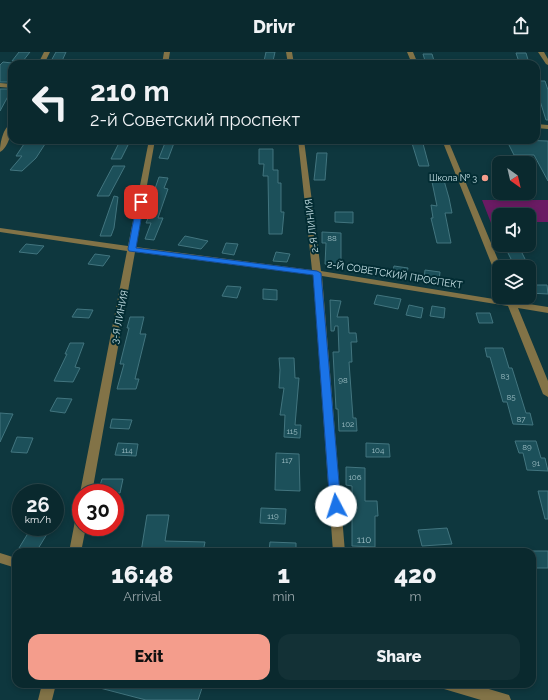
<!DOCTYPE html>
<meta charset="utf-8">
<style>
:root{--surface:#0a292e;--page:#133136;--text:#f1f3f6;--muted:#99a6aa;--line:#2a454a;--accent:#f49d8c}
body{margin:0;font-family:Raleway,sans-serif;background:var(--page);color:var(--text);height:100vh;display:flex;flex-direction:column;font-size:15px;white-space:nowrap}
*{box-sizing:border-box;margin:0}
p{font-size:13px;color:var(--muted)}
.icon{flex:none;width:22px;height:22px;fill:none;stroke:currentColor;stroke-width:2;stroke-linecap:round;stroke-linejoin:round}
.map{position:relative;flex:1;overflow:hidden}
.drawer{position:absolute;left:12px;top:496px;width:524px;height:140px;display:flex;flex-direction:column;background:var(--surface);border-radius:12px;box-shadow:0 2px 6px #0003,0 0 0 1px var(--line)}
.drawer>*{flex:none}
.banner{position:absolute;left:8px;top:8px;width:532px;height:84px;border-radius:12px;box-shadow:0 2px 6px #0003,0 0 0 1px var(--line);background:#0a292e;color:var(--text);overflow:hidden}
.needle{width:26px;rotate:146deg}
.tools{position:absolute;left:492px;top:104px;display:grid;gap:8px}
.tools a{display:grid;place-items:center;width:44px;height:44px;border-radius:8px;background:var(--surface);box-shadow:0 2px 6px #0003,0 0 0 1px var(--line);font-size:20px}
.speed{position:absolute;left:12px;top:432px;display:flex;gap:8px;font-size:20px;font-weight:700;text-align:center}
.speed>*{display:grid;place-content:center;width:52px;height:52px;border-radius:50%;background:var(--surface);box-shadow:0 2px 6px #0003,0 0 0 1px var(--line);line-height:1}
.speed small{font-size:10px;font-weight:400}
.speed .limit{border:6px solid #d22;background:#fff;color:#111}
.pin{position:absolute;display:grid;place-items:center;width:34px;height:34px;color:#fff;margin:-17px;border-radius:8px;box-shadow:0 2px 6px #0006}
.me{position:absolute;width:44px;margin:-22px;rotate:355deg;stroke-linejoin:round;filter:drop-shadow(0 0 3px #0008)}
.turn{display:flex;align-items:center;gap:14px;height:84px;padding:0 16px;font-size:18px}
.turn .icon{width:52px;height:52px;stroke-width:2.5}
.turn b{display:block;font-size:28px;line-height:34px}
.eta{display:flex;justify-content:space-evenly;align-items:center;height:68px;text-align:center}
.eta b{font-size:24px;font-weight:800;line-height:28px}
.primary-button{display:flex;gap:8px;margin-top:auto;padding:8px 16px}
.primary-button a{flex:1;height:46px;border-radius:12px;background:var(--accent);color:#111;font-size:16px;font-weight:800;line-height:46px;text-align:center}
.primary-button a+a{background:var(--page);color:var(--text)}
header{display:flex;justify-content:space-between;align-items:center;height:52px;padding:0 16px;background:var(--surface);font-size:18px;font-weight:800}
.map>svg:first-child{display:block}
.green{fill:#6a1b63}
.building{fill:#1c505a;stroke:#42757f}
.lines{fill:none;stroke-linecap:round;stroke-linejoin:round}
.minor{fill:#827347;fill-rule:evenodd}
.route{fill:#1a73e8;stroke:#114b97}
.poi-dot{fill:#f49d8c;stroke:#022c33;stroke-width:1.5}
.labels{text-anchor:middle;stroke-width:4;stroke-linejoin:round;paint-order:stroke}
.number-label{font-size:8px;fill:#9dbec4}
.far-poi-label{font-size:9px;fill:#c8e2e7;stroke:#022c33;text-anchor:end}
.street-label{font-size:10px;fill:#c8e2e7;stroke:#022c33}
.near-number-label{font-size:10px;fill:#9dbec4}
</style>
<header><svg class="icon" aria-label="back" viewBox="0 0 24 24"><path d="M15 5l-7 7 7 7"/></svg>Drivr<svg class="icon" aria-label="share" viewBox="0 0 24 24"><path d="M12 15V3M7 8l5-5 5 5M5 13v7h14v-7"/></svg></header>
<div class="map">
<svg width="548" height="648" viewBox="0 0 548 648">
<rect width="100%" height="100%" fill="#0e373e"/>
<path class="green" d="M482,148H548V170H529V163H499V171H491Z"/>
<path class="building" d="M19,0H30L23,9H12Z
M56,0H66L62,9H51Z
M266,0H275L273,9H264Z
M516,1H526L529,11L519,10Z
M423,2H432L435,12H426Z
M3,10L12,11V30H0V13Z
M536,29H545L548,38V68H546L536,36Z
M0,37H12L0,59Z
M411,88H422L429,114H419Z
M516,88L548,89V129L534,103H514L507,89H517Z
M119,91H129L121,107H111Z
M165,91H174L168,107L159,106Z
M24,92H45L36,106L22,119L10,118L22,104H16Z
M259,97H273V118H278V131H281V160H284L282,182H269L268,124H263L264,112H259Z
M317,101H327L325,128H314Z
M113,114H125L109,144H97Z
M159,125L168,126L164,136L168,137L158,166H163L154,188L145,187L151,171H146L152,157H148Z
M431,125H443L449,146L452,161H445L451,191H437L431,166H433L431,153L437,154Z
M114,144L118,145L114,176L111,184H100Z
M335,160H353V171L335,170Z
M322,180L341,181V213L325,212L326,191H322Z
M185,184L208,189L201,197L178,193Z
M226,191L238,192L234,203L222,201Z
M26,192L44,194L37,202L19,200Z
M504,193H518L529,215H515Z
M276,200L290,202L287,210L273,209Z
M95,202L110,204L103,214L88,212Z
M364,214L378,215L376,224L362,222Z
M394,214L408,216L406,225L392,223Z
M425,218L440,220L439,229L424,227Z
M529,233H547L548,242L529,241Z
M227,234L241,235L237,246L222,244Z
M263,237L277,238V248L263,247Z
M377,243L401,247L398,257L374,252Z
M330,248L341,249L337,265H348L349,281H356L357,290H351L352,310H349L353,366H356L357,379H339L338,357H336L333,300H339L338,274H335L334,279H331Z
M409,253L423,256L421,266L406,263Z
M432,254L445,256L444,266L430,264Z
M77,257L93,258L89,266L72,265Z
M476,261H490L493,271H479Z
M130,265H144L140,282H146L135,327H139L136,337H117L124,312H120L129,276H127Z
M70,291H84L75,315L80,316L73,330L54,329L67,302H65Z
M485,296H503L509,316H512L526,361H530L533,373L513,372L507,350H503L490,305H487Z
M279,306H294L295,326H299L295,373H301L300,386L284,385L285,363H280L284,336H279L280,318Z
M57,346L72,347L65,361L50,359Z
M0,361L13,362L0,390Z
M112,367L132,368L129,377L110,376Z
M17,385L33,386L27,401L11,400Z
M515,389H536L541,406H545L548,419L527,418L523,401H519Z
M118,391L138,392L136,404L115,403Z
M366,391L389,392L390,405H366Z
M276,401L299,402L300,439L275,438Z
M346,415L365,416V449H377L378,464H375V495L352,494V434L346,433Z
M102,427H123L120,441L98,440Z
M538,439H548V467H545Z
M261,456L286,457L285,472L260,471Z
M147,463H169L165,489L205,490L203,500H141Z
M447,476L452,492L422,494L418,478Z
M30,478L47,482L36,500L19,496Z
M270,490L296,491V500H269Z
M532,499H548V516H532Z
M97,632H198L203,633L198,648H146L96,635Z"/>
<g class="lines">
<path class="minor" d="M44,0H50L44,12H38Z
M164,0H170L168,12H162Z
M286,0H292L294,12H288Z
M407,0H413L418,12H412Z
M538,0H544L548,7V13L546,12Z
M0,31L12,32V36L0,35Z
M12,71C12,80 8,96 0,100C0,91 3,75 12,71Z
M536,72L548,73V77L536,76Z
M149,88H155L136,195L312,218L298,88H304L321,219L506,249L507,245H513L516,250L548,255V261L518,256L548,329V345L543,342L508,254L322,224L345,500H333L313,223L135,200L92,441H81V442L80,441L127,199L0,180V176L128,194Z
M442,88H448L501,215H499V224L495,221Z
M81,464V475H86L81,500H69L75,469L77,466Z
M0,501L16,506V516L0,511Z
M42,632H56L52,648H38Z
M442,632H472L509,643L511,648H481L444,637Z"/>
</g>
<path class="route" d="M141,148L144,150L136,196L317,219L321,221L341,454L339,457L336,458L332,457L330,454L313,223L129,199L128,197L137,150Z"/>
<circle class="poi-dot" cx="485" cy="126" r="4"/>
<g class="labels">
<g class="number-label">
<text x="332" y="189">88</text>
<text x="505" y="327">83</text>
<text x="343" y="331">98</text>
<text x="511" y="348">85</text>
<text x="521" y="370">87</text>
<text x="348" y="375">102</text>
<text x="292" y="382">115</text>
<text x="527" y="398">89</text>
<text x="127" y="401">114</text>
<text x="378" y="401">104</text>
<text x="287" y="411">117</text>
<text x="536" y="414">91</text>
<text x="355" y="428">106</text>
<text x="273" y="467">119</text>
</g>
<g class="far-poi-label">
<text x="477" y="129">Школа № 3</text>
</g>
<g class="street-label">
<text transform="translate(311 174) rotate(-97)" y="4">2-Я ЛИНИЯ</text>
<text transform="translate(395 222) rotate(9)" y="4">2-Й СОВЕТСКИЙ ПРОСПЕКТ</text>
<text transform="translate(119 265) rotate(-79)" y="4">3-Я ЛИНИЯ</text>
</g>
<g class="near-number-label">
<text x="364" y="491">110</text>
</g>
</g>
</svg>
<div class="tools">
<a><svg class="needle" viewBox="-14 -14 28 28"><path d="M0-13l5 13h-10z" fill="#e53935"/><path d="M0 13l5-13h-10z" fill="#99a6aa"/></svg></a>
<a><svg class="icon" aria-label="sound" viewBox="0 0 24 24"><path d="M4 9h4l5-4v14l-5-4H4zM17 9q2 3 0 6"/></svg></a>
<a><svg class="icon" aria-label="layers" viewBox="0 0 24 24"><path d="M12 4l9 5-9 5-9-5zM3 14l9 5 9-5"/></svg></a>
</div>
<div class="speed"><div>26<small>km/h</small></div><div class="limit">30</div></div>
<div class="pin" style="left:141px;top:150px;background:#d93025"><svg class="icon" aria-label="arrive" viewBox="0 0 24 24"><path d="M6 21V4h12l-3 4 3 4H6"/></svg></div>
<svg class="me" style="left:336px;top:454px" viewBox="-20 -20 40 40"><circle r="19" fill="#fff"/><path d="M0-13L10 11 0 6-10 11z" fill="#1a73e8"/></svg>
<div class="banner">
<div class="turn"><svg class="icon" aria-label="left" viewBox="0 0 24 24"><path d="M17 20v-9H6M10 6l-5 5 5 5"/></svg><div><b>210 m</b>2-й Советский проспект</div></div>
</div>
<section class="drawer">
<div class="eta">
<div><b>16:48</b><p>Arrival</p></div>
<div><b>1</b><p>min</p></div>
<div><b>420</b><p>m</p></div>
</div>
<div class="primary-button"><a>Exit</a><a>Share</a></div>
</section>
</div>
